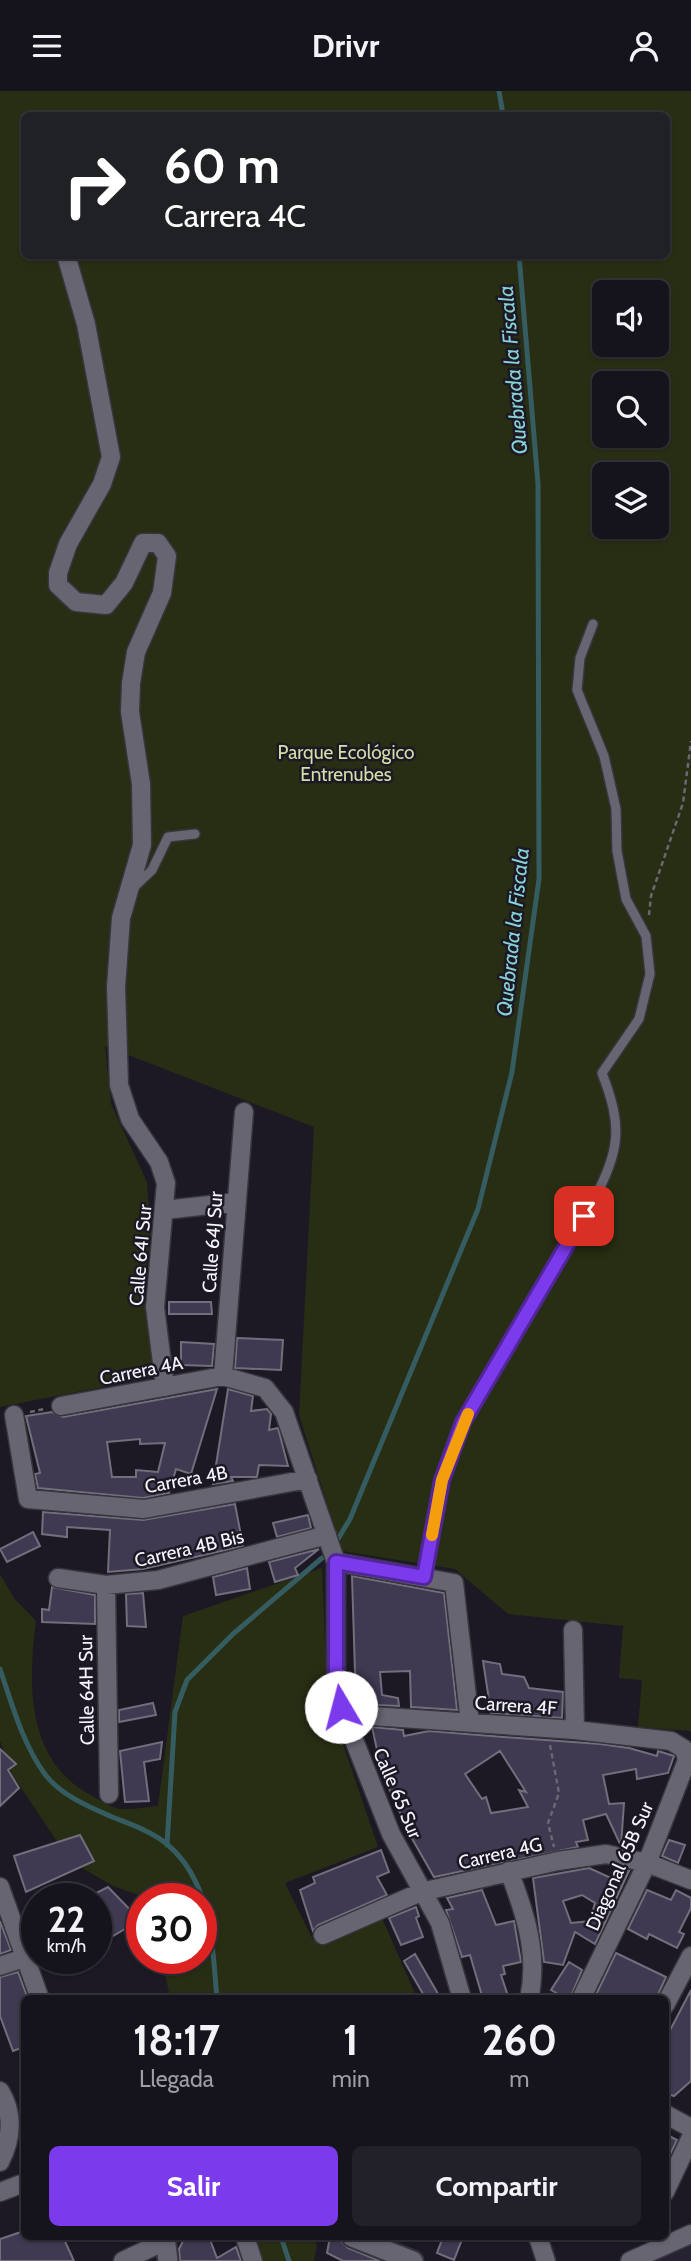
<!DOCTYPE html>
<html lang="es">
<meta charset="utf-8">
<style>
:root{--surface:#15131b;--page:#222028;--text:#f1f3f6;--muted:#9d9ea3;--line:#34323a;--accent:#7c3aed}
body{margin:0;font-family:Cabin,sans-serif;background:var(--page);color:var(--text);height:100vh;display:flex;flex-direction:column;font-size:26px;white-space:nowrap}
*{box-sizing:border-box;margin:0}
p{font-size:23px;color:var(--muted)}
.icon{flex:none;width:38px;height:38px;fill:none;stroke:currentColor;stroke-width:2;stroke-linecap:round;stroke-linejoin:round}
.map{position:relative;flex:1;overflow:hidden}
.side{position:absolute;left:21px;top:1904px;width:648px;height:245px;display:flex;flex-direction:column;background:var(--surface);border-radius:10px;box-shadow:0 2px 5px #0004,0 0 0 2px var(--line)}
.side>*{flex:none}
.banner{position:absolute;left:21px;top:21px;width:649px;height:147px;border-radius:10px;box-shadow:0 2px 5px #0004,0 0 0 2px var(--line);background:#202124;color:#fff;overflow:hidden}
.buttons{position:absolute;left:592px;top:189px;display:grid;gap:14px}
.buttons a{display:grid;place-items:center;width:77px;height:77px;border-radius:10px;background:var(--surface);box-shadow:0 2px 5px #0004,0 0 0 2px var(--line);font-size:35px}
.speed{position:absolute;left:21px;top:1792px;display:flex;gap:14px;font-size:35px;font-weight:700;text-align:center}
.speed>*{display:grid;place-content:center;width:91px;height:91px;border-radius:50%;background:var(--surface);box-shadow:0 2px 5px #0004,0 0 0 2px var(--line);line-height:1}
.speed small{font-size:18px;font-weight:400}
.speed .limit{border:10px solid #d22;background:#fff;color:#111}
.pin{position:absolute;display:grid;place-items:center;width:60px;height:60px;color:#fff;margin:-30px;border-radius:14px;box-shadow:0 4px 10px #0006}
.me{position:absolute;width:77px;margin:-38px;rotate:352deg;stroke-linejoin:round;filter:drop-shadow(0 0 5px #0008)}
.turn{display:flex;align-items:center;gap:24px;height:147px;padding:0 28px;font-size:32px}
.turn .icon{width:91px;height:91px;stroke-width:2.5}
.turn b{display:block;font-size:49px;line-height:60px}
.eta{display:flex;justify-content:space-evenly;align-items:center;height:119px;text-align:center}
.eta b{font-size:42px;font-weight:700;line-height:49px}
.action{display:flex;gap:14px;margin-top:auto;padding:14px 28px}
.action a{flex:1;height:80px;border-radius:10px;background:var(--accent);color:#fff;font-size:28px;font-weight:700;line-height:80px;text-align:center}
.action a+a{background:var(--page);color:var(--text)}
header{display:flex;justify-content:space-between;align-items:center;height:91px;padding:0 28px;background:var(--surface);font-size:32px;font-weight:700}
.map>svg:first-child{display:block}
.built{fill:#262232}
.green{fill:#282e13;fill-rule:evenodd}
.lines{fill:none;stroke-linecap:round;stroke-linejoin:round}
.stream{stroke:#355c60;stroke-width:5}
.building{fill:#403952;stroke:#726e7c;stroke-width:2;fill-rule:evenodd}
.service-casing{stroke:#37353d;stroke-width:12}
.minor-casing{stroke:#37353d;stroke-width:21}
.tertiary-casing{stroke:#37353d;stroke-width:23}
.path{stroke:#6a6771;stroke-width:2.5;stroke-dasharray:5 3.5;stroke-linecap:butt}
.service{stroke:#686572;stroke-width:9}
.minor{stroke:#686572;stroke-width:18}
.tertiary{stroke:#686572;stroke-width:19}
.route-casing{stroke:#51269a;stroke-width:18}
.route{stroke:#7c3aed;stroke-width:12}
.slow{stroke:#f59e0b;stroke-width:12}
.labels{text-anchor:middle;stroke-width:5;stroke-linejoin:round;paint-order:stroke}
.park-label{font-size:19px;fill:#d2dfa8;stroke:#1c1924}
.street-label{font-size:19px;fill:#f5f3fb;stroke:#1c1924}
.water-label{font-size:21px;font-style:italic;fill:#87d1d9;stroke:#1c1924}
</style>
<header><svg class="icon" aria-label="menu" viewBox="0 0 24 24"><path d="M4 6h16M4 12h16M4 18h16"/></svg>Drivr<svg class="icon" aria-label="person" viewBox="0 0 24 24"><circle cx="12" cy="8" r="4"/><path d="M4 21q1-7 8-7t8 7"/></svg></header>
<div class="map">
<svg width="691" height="2170" viewBox="0 0 691 2170">
<rect width="100%" height="100%" fill="#1c1924"/>
<path class="built" d="M691,2154V2170H651Z"/>
<path class="green" d="M0,0H691V1640L638,1636L642,1589L619,1587L623,1535L508,1523L455,1478L342,1460L299,1324L314,1036L105,955L111,1013L147,1091L151,1143L144,1194L153,1286L0,1316ZM24,24H667V164H24ZM604,201H656V254H604ZM604,292H656V345H604ZM604,383H656V436H604Z
M322,1477L327,1606L378,1756L285,1792L313,1849L382,1827L417,1907H170L162,1867H201V1808H142V1812L139,1804L113,1795L84,1778L60,1755L12,1683L0,1650V1483L14,1507L36,1530C28,1591 26,1667 87,1702C96,1707 109,1716 120,1718C132,1719 146,1716 158,1715L183,1525Z
M256,2146H310L317,2153L314,2170H263Z"/>
<g class="lines">
<path class="stream" d="M499,0L503,24
M338,1448L350,1428L478,1118L512,981L539,788L538,393L519,164
M0,1578C12,1613 22,1651 44,1682C59,1703 87,1715 110,1725C129,1733 152,1740 168,1754C212,1792 212,1853 217,1908
M167,1754L175,1621L187,1589L233,1543L322,1467
M281,2146L289,2170"/>
</g>
<path class="building" d="M169,1211H211L212,1223H169Z
M237,1247L283,1249L281,1279L235,1277Z
M181,1251L214,1253L212,1275L181,1274Z
M217,1298L191,1383L176,1378L169,1402L143,1407L38,1397L35,1383L40,1382L26,1325L52,1321L63,1326ZM140,1348V1353L165,1352L158,1381L136,1379V1386H112L107,1351Z
M228,1298L253,1305L251,1320L267,1318L271,1323L269,1339L278,1337L288,1375L259,1374L257,1386H231L233,1390L213,1393Z
M235,1413L243,1455L143,1478L108,1481L110,1439L67,1436V1446L42,1443L43,1421L143,1429Z
M308,1424L311,1437L277,1446L273,1432Z
M33,1441L40,1455L7,1471L0,1458Z
M319,1458L295,1477L298,1484L275,1491L269,1471Z
M247,1477L250,1498L216,1504L213,1486Z
M352,1485L444,1502L457,1619L411,1616L410,1580L380,1581L382,1604L398,1607L399,1615L356,1613Z
M52,1496L95,1504V1533L42,1531V1518L49,1519Z
M143,1502L146,1536L127,1535L126,1503Z
M483,1570L500,1573L502,1583L524,1586L529,1597L563,1601L562,1627L491,1622Z
M153,1612L156,1624L119,1631V1619Z
M372,1636L403,1639L404,1645L429,1640L491,1645L600,1653L629,1657L657,1665L658,1660L674,1665L668,1682L637,1688L636,1678L603,1684L609,1713L624,1712L621,1755L606,1723L583,1729L588,1749L576,1751L578,1756L434,1786L410,1744L382,1682ZM500,1660L526,1701L519,1699L528,1716L491,1722L486,1706L482,1708L465,1683Z
M162,1651L160,1668L144,1671L149,1710L125,1711L120,1660Z
M0,1658L16,1673L8,1679L19,1697L0,1715Z
M80,1744L94,1770L26,1801L14,1765Z
M669,1749L685,1754L678,1772L662,1765Z
M381,1759L389,1781L377,1786L387,1804L318,1834L313,1840L300,1799L315,1792L313,1786Z
M589,1777L613,1788L618,1777L629,1780L595,1853L575,1841L563,1874L544,1871L533,1787ZM582,1804L595,1812L590,1830L571,1832L563,1810Z
M108,1796L140,1829L96,1855V1802Z
M482,1799L496,1834L514,1830L521,1871L503,1875L505,1883L501,1884L509,1908H483L470,1864L462,1866L446,1819L453,1818L447,1807Z
M647,1799L671,1809L676,1799L691,1807V1817L679,1841L684,1843L677,1857L649,1843L647,1848L628,1838Z
M416,1816L419,1825L416,1827L423,1846L401,1854L389,1827Z
M0,1830L11,1859L0,1863Z
M616,1862L666,1886L656,1908H594Z
M415,1863L441,1908H426L404,1870Z
M569,1871L582,1879L570,1908H567L551,1899Z
M18,1881L28,1908H24V1956L13,1960L0,1925V1886Z
M691,1899V1990L674,2005L665,2002V1949Z
M665,2043L677,2049L665,2074Z
M24,2140V2146H63L74,2170H0V2148Z
M185,2146H209L217,2167L236,2156L241,2170H180L179,2158Z
M330,2146L340,2149L348,2157L380,2170H343L327,2162Z
M443,2146H463L454,2169L437,2162Z"/>
<g class="lines">
<defs>
<path id="service" d="M131,799L152,779L168,746L195,743
M424,1487L442,1389L463,1331L594,1109C620,1057 623,1037 602,982L639,928L650,883L646,845L626,808L617,760L616,718L604,665L577,599L580,567L593,533"/>
<path id="minor" d="M66,164L86,233L111,366L102,393L68,453L58,482V494L76,511L106,514L124,492L143,452H158L167,465L162,502L136,561L131,592L130,621L141,693L142,754L121,827L116,896L119,994L130,1028L159,1071L166,1092L155,1216L165,1296
M165,1119L236,1111
M223,1285L244,1021
M61,1315L223,1285L265,1297L284,1321L336,1471V1594L341,1616L391,1743L440,1832L462,1908
M14,1324L28,1408L144,1418L308,1388
M336,1471L454,1492L470,1632
M58,1487L106,1494L158,1489L327,1444
M106,1494L109,1703
M573,1539L575,1639
M343,1623L575,1639L671,1650L684,1658L687,1669L647,1772L581,1908
M509,1780C525,1822 539,1863 529,1908
M0,1796L40,1908
M323,1844L421,1801L558,1770L606,1763L647,1772L691,1789
M0,1875L24,1867
M665,1914L691,1865
M0,2000C14,2023 12,2047 0,2071
M665,2023L691,2037
M0,2101L24,2092
M665,2101L691,2046
M245,2146L253,2170
M538,2146L546,2170
M123,2170L165,2150
M630,2170L691,2143"/>
<path id="tertiary" d="M165,2146L168,2170
M352,2146L413,2170"/>
</defs>
<use href="#service" class="service-casing"/>
<use href="#minor" class="minor-casing"/>
<use href="#tertiary" class="tertiary-casing"/>
<path class="path" d="M649,824L651,805L683,712L691,650
M30,1321L44,1318
M550,1654L559,1702L548,1732L554,1756"/>
<use href="#service" class="service"/>
<use href="#minor" class="minor"/>
<use href="#tertiary" class="tertiary"/>
</g>
<g class="lines">
<defs>
<path id="route" d="M341,1616L336,1594V1471L424,1486L442,1389L463,1331L584,1125"/>
</defs>
<use href="#route" class="route-casing"/>
<use href="#route" class="route"/>
<path class="slow" d="M432,1444L442,1389L468,1323"/>
</g>
<g class="labels">
<g class="park-label">
<text x="346" y="668">Parque Ecológico<tspan x="346" dy="22">Entrenubes</tspan></text>
</g>
<g class="street-label">
<text transform="translate(212 1151) rotate(-86)" y="7">Calle 64J Sur</text>
<text transform="translate(140 1164) rotate(-85)" y="7">Calle 64I Sur</text>
<text transform="translate(141 1279) rotate(-11)" y="7">Carrera 4A</text>
<text transform="translate(186 1388) rotate(-10)" y="7">Carrera 4B</text>
<text transform="translate(189 1457) rotate(-13)" y="7">Carrera 4B Bis</text>
<text transform="translate(86 1599) rotate(-91)" y="7">Calle 64H Sur</text>
<text transform="translate(516 1614) rotate(4)" y="7">Carrera 4F</text>
<text transform="translate(398 1702) rotate(67)" y="7">Calle 65 Sur</text>
<text transform="translate(500 1762) rotate(-13)" y="7">Carrera 4G</text>
<text transform="translate(619 1775) rotate(-66)" y="7">Diagonal 65B Sur</text>
</g>
<g class="water-label">
<text transform="translate(513 279) rotate(-95)" y="7">Quebrada la Fiscala</text>
<text transform="translate(513 841) rotate(-84)" y="7">Quebrada la Fiscala</text>
</g>
</g>
</svg>
<div class="buttons">
<a><svg class="icon" aria-label="sound" viewBox="0 0 24 24"><path d="M4 9h4l5-4v14l-5-4H4zM17 9q2 3 0 6"/></svg></a>
<a><svg class="icon" aria-label="search" viewBox="0 0 24 24"><circle cx="10" cy="10" r="6"/><path d="M15 15l6 6"/></svg></a>
<a><svg class="icon" aria-label="layers" viewBox="0 0 24 24"><path d="M12 4l9 5-9 5-9-5zM3 14l9 5 9-5"/></svg></a>
</div>
<div class="speed"><div>22<small>km/h</small></div><div class="limit">30</div></div>
<div class="pin" style="left:584px;top:1125px;background:#d93025"><svg class="icon" aria-label="arrive" viewBox="0 0 24 24"><path d="M6 21V4h12l-3 4 3 4H6"/></svg></div>
<svg class="me" style="left:341px;top:1616px" viewBox="-20 -20 40 40"><circle r="19" fill="#fff"/><path d="M0-13L10 11 0 6-10 11z" fill="#7c3aed"/></svg>
<div class="banner">
<div class="turn"><svg class="icon" aria-label="right" viewBox="0 0 24 24"><path d="M7 20v-9h11M14 6l5 5-5 5"/></svg><div><b>60 m</b>Carrera 4C</div></div>
</div>
<section class="side">
<div class="eta">
<div><b>18:17</b><p>Llegada</p></div>
<div><b>1</b><p>min</p></div>
<div><b>260</b><p>m</p></div>
</div>
<div class="action"><a>Salir</a><a>Compartir</a></div>
</section>
</div>
